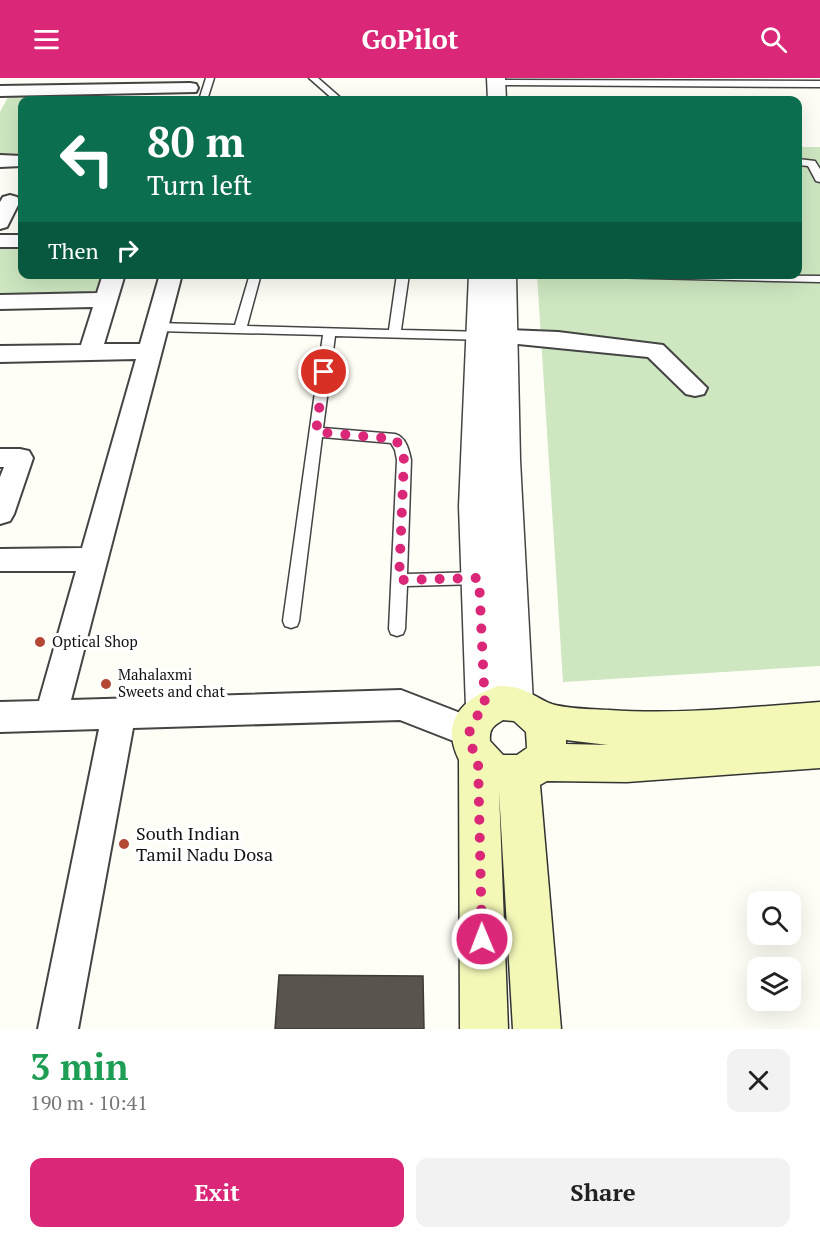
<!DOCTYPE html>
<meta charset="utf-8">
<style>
:root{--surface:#fff;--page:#f2f2f2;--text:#222;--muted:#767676;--accent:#db2777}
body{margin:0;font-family:"PT Serif",serif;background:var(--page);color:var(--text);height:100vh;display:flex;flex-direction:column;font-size:22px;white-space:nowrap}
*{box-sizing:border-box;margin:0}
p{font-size:20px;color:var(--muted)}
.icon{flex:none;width:33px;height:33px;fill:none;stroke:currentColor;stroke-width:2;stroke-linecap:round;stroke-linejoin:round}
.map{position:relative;height:951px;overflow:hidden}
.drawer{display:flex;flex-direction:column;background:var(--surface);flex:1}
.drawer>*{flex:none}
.banner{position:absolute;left:18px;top:18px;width:784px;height:183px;border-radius:12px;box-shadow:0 6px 24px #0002;background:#0b6e4f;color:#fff;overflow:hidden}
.buttons{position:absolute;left:747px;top:813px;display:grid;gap:12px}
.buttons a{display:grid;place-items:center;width:54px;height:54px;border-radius:12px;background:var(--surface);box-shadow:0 6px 24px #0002;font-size:30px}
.pin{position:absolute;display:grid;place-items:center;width:51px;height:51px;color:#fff;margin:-26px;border:3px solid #fff;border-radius:50%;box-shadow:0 2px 6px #0007}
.me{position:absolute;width:66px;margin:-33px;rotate:359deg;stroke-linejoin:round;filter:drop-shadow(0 0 4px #0008)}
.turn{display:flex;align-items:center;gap:21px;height:126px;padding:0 30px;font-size:27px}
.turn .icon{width:78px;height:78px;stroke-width:2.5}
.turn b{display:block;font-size:42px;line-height:51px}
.then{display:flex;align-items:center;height:57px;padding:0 30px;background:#0003;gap:12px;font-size:22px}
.round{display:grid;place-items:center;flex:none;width:63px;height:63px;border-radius:12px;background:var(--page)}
.overview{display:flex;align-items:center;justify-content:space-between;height:102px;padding:0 30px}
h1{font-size:36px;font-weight:700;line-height:45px;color:#1e9e55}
.primary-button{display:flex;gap:12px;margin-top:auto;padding:12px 30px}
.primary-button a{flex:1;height:69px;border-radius:12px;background:var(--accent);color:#fff;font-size:24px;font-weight:700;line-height:69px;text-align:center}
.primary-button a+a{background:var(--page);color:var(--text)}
header{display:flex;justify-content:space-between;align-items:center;height:78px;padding:0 30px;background:var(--accent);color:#fff;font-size:27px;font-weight:700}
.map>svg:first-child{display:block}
.green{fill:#cee7c1}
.building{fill:#59544e;stroke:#3e3b37;stroke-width:1.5}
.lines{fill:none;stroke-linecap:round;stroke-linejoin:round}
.service-casing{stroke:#444;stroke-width:3}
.minor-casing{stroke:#444;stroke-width:4}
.tertiary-casing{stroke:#444;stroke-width:3}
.secondary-casing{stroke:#333;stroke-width:3}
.service{fill:#fff;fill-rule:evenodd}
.minor{fill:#fff;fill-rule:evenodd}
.tertiary{fill:#fff;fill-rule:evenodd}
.secondary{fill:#f3f8b7;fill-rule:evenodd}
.route{stroke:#db2777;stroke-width:10;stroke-dasharray:0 18}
.poi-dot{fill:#b54735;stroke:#fff;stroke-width:2}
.labels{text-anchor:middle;stroke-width:6;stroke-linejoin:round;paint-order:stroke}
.poi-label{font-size:15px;fill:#111;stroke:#fff;text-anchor:start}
.near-poi-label{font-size:18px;fill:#111;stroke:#fff;text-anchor:start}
</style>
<header><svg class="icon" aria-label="menu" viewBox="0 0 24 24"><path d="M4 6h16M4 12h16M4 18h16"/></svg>GoPilot<svg class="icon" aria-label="search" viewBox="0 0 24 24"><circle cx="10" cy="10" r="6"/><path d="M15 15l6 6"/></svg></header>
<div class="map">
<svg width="820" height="951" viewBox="0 0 820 951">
<rect width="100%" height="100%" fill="#fefef6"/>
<path class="green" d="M97,18L95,22H22V78L0,79V34L8,19Z
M798,69H820V588L563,604L537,197L798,196Z
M22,169V196L102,197L96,216L0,218V170Z"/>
<path class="building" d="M279,897L423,898L424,951H275Z"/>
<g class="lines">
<defs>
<path id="service" d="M206,0H214L207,22H199Z
M309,0H318L343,22H334Z
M496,2L820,3V9L493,7L492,5Z
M798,81L815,83L820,91V104L816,103L808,88L798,87Z
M250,196H261L247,248L389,252L397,196H409L401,252L487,254L493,258L487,262L335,258L323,350L395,356C406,359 409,372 411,382L407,496L479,494L484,496L487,500L484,504L479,506L407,508L405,551L403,556L397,558L391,556L389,551L397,382L395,372L391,365L322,359L299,543L297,548L291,550L285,548L283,543L323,257L156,253L150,249L156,245L235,247Z
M602,196L820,198V204L607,199Z"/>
<path id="minor" d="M190,5L196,6L198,10L196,14L0,18V8Z
M0,77L22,78V88L0,89Z
M10,117L17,119L20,123L7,149L0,151V124L3,119Z
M0,157H22V169H0Z
M103,196H125L104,266H140L160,196H182L71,622L401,612L481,643L486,654L481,665L469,669L400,642L133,650L78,951H38L99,651L0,654V624L39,623L76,493H0V471L82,470L136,281L0,284V268L81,267L93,229L0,231V217L97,215Z
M505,252L558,254L663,267L707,310L704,316L695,318L686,316L648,279L497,264L494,259L497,254Z
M0,371H20L29,373L33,380L14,436L10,443L0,446V399L4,389H0Z"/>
<path id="tertiary" d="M487,0H505L506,22H488Z
M469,196H516L520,382L533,625L527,637L514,642L501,637L498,642L485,647L472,642L466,630L459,428Z"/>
<path id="secondary" d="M498,608C524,608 528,615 549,625C563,631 593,631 609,632C679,637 750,629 820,624V690L627,704L547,703L540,707L561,951H513L499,713L508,951H460L459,682C440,643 462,621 498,608ZM503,642L514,643L526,654L527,670L517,677H503L490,663C489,651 493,648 503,642ZM566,662L608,667L566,666Z"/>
</defs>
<use href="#service" class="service-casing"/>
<use href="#minor" class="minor-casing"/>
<use href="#tertiary" class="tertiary-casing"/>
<use href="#secondary" class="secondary-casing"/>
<use href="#service" class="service"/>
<use href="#minor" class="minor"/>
<use href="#tertiary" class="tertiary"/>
<use href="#secondary" class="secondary"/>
</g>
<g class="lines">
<path class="route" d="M324,294L316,354L395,361L402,371L404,382L399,502L479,500L485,630C465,648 466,660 478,682L482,861"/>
</g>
<g class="poi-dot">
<circle cx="40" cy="564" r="6"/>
<circle cx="106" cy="606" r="6"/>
<circle cx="124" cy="766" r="6"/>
</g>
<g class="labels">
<g class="poi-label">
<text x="52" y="569">Optical Shop</text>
<text x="118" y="602">Mahalaxmi<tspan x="118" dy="17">Sweets and chat</tspan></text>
</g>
<g class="near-poi-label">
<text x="136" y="762">South Indian<tspan x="136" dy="21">Tamil Nadu Dosa</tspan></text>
</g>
</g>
</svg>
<div class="buttons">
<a><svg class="icon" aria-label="search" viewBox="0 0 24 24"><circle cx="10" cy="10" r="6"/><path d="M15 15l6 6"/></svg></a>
<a><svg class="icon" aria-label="layers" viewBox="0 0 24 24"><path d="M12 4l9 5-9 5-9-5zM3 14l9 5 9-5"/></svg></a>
</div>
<div class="pin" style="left:324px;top:294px;background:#d93025"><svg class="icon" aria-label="arrive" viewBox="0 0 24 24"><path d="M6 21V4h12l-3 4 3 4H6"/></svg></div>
<svg class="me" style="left:482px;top:861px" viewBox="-20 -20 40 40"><circle r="17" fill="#db2777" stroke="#fff" stroke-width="3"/><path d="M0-11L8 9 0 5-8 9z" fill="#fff"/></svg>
<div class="banner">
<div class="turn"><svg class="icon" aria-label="left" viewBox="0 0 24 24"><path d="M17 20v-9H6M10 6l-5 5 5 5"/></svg><div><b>80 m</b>Turn left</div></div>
<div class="then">Then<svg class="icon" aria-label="right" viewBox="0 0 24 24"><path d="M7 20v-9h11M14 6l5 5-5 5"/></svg></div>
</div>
</div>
<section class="drawer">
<div class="overview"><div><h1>3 min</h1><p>190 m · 10:41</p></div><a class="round"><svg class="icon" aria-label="close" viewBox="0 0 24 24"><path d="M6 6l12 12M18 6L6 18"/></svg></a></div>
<div class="primary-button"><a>Exit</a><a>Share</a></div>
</section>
